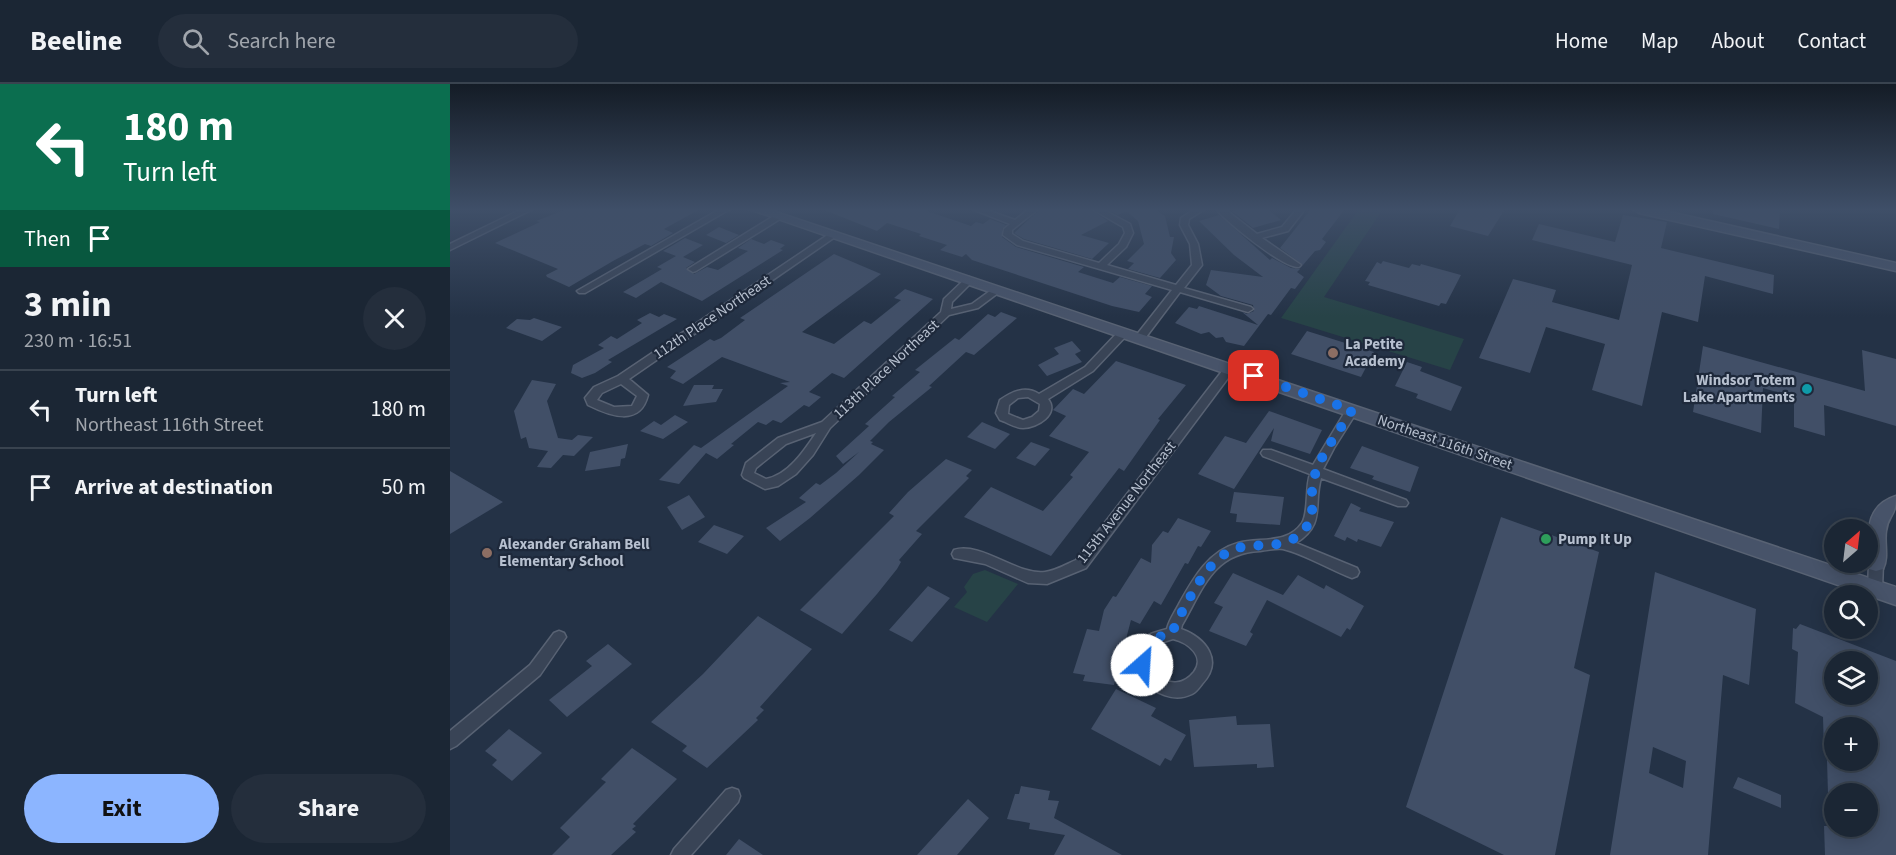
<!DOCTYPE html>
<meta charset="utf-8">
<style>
:root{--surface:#1b2634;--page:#242e3c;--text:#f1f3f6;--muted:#a0a5ac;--line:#39434f;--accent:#8cb5ff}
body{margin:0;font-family:"Source Sans 3",sans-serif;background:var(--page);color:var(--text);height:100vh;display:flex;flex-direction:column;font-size:22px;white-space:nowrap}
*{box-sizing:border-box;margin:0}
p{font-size:20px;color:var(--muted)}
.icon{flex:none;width:33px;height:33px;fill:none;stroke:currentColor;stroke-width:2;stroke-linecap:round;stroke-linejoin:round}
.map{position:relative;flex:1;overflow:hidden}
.drawer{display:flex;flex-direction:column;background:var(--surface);width:450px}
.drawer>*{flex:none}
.guide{background:#0b6e4f;color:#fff;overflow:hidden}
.needle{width:39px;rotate:28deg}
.tools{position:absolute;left:1374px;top:435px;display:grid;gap:12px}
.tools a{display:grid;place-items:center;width:54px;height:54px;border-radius:50%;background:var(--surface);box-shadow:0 3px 15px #0003,0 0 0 2px var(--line);font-size:30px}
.pin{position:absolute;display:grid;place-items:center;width:51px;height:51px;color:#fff;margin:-26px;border-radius:12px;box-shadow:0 3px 9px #0006}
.me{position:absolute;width:66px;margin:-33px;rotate:26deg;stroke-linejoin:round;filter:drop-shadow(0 0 4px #0008)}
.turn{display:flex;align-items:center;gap:21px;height:126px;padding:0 24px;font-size:27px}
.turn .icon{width:78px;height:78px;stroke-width:2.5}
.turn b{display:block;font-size:42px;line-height:51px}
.then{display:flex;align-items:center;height:57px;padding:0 24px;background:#0003;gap:12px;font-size:22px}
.round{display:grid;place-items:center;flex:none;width:63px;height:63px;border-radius:32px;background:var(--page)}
.overview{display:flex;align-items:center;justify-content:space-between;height:102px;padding:0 24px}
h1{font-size:36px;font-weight:700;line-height:45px}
.button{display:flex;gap:12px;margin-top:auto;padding:12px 24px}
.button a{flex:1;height:69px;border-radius:36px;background:var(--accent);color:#111;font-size:24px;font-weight:700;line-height:69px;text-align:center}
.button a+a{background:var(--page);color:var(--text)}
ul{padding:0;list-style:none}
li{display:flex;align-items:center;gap:18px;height:78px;padding:0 24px;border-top:2px solid var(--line)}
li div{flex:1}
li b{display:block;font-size:22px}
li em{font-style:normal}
header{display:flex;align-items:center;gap:36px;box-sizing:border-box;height:84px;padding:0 30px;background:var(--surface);border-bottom:2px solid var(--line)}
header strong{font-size:28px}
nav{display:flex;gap:33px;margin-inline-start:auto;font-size:21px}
.search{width:420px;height:54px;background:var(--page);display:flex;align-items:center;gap:15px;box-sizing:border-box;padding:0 21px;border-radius:33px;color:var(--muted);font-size:22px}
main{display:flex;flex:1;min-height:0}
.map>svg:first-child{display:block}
.green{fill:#274347}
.building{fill:#414f67;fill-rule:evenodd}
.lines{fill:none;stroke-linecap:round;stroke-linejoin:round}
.street-casing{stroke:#586273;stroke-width:3}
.secondary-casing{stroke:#586273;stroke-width:3}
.street{fill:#394456;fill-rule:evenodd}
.secondary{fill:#475369;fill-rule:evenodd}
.route{stroke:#1a73e8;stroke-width:10;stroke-dasharray:0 18}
.education-dot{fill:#8d6e63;stroke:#1e293b;stroke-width:2}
.culture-dot{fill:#0f9aa8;stroke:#1e293b;stroke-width:2}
.leisure-dot{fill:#2e9e5b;stroke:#1e293b;stroke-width:2}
.labels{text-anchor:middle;stroke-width:4.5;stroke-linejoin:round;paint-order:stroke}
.street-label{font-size:15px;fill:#b7c0cf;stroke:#1e293b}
.poi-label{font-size:15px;font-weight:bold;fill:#b7c0cf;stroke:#1e293b;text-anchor:start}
</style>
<header>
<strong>Beeline</strong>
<div class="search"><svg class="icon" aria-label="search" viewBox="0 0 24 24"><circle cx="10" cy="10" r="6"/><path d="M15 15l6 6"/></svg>Search here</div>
<nav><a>Home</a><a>Map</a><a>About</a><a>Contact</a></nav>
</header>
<main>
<section class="drawer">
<div class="guide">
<div class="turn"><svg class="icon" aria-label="left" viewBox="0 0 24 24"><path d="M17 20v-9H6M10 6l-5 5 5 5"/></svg><div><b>180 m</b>Turn left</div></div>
<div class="then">Then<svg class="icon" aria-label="arrive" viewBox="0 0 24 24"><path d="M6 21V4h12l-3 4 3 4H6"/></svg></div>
</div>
<div class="overview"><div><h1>3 min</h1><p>230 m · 16:51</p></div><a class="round"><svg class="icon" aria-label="close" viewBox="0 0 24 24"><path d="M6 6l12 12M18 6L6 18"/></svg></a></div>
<ul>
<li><svg class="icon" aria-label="left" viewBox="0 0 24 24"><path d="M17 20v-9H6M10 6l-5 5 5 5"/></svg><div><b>Turn left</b><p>Northeast 116th Street</p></div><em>180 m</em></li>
<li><svg class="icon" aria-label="arrive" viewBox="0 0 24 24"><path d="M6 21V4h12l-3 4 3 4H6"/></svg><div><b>Arrive at destination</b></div><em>50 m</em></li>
</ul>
<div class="button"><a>Exit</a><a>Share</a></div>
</section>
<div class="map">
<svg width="1446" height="771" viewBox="0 0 1446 771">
<rect width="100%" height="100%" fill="#243246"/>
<path class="green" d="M909,125H933L874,213L1014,255L1000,286L831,234Z
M535,486L568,500L537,538L504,523L517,508L514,503L523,490Z"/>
<path class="building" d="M117,125H250L214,145L223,149L201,162L195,160L163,177L119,203L97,193L96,191L108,185L45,159L90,138L86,137Z
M372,125H471L521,142L526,138L533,140L540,135L556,141L552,145V153L566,163L634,183L628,188L663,199L670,193L702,202L695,210L702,213L689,228L662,222L522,176L516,170L512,173L490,166L497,161L469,152L471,150L437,139L427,147Z
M590,125H640L658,137L631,151L659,159L642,175L574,155L564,149Z
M657,125H705L715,132L720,153H724L721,169L726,176L710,194L678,185L684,179L677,177L694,160L688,137L676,127L668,131Z
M790,125H818L831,136L803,144L782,127Z
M861,125H895L872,155L876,158L870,166L865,167L853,181L830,164Z
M1010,125H1055L1038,152L1000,142Z
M1264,125H1330L1329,145L1263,130Z
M769,131L820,176L822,174L841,184L850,185L847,188L854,193L845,205L841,204L821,231L818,230L794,262L776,258L773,253L766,254L759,248L751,250L725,239L739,223L747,225L749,222L808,241L792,228L797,230L804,227L803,221L771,212L756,201L761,186L813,193L784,171L749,137Z
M1173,131L1217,138L1211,164L1324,191L1323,210L1255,192L1248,238L1212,228L1192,322L1142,306L1155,260L1096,243L1080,289L1029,274L1063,195L1106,206L1102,218L1169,236L1182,181L1082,156L1089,140L1165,158Z
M269,143L289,151L276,159L256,151Z
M235,154L253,161L233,173L245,178L236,184L244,190L257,183L268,186L298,167L288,164L301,155L314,160L321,156L335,161L330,165L333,166L252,217L211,198L186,214L173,208L212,185L207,183L226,172L213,167Z
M384,170L431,190L352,248L384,260L414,237L421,240L451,216L444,214L455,205L483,215L394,294L382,289L359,308L371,313L359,323L354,321L331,339L323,336L316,341L308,338L281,360L284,361L267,375L256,369L229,400L209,396L244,361L251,364L338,302L330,299L340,298L272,273L233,300L220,294L226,287L217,283L260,255L264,257L271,254L295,236L290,234Z
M933,177L959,184L962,180L970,182L971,180L1011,191L996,220L991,219L989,222L918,201L920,198L915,197L927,178L931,180Z
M551,228L567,234L524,271L516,268L479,302L482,303L439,338L420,357L423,358L421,360L434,366L409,391L360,434L330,457L316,444L356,418L349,414L366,399L370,401L386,389L409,368L393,380L386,372L419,342L415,340L445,313L442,312L470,288L465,286L505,254L509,256L538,230L545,233Z
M200,229L209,233L214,230L227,235L158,276L162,278L145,289L132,294L121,289L123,281L154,264L148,261L161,252L167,255L192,239L187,236Z
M84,234L112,243L92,257L56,244L67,235L80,236Z
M857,247L924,268L911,293L841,270Z
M622,257L631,267L625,270L632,278L597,292L588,281L609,270L604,264Z
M1253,262L1415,307L1412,266L1446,275V342L1374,321L1375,352L1344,343V313L1313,304L1311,349L1243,328Z
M666,277L736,301L708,335L710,336L674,387L669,384L601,472L514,433L541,403L593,427L623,393L620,391L639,368L599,352L616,332L603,326L623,305L634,310Z
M957,278L972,283L970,287L1012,303L1001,327L966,314L968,310L945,302Z
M82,296L106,300L97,317L108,354L122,356L128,351L143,353L124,372L113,371L101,384L87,383L98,367L79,364L76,353L71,355L64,327Z
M244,301H264L262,305H273L266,318L233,322Z
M819,327L872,346L860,370L821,357L824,344L784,405L748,390L775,352L796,359Z
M225,331L238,338L213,355L190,347L204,337L211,341Z
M532,338L560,350L545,365L517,353Z
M581,358L600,365L585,382L566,374Z
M178,360L175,374L171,375L170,382L135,387L140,368Z
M912,362L969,383L960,408L922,395L924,392L900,384Z
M496,375L522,386L516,392L519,394L466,447L472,450L449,476L451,478L447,485L427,510L392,550L350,526L444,432L439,429L458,408Z
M0,387L53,418L0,450Z
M784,408L834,413L830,441L786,438L787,430L780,429Z
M239,411L255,433L232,446L217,423Z
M901,419L911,424L909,427L944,438L931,463L908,455L907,458L897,453L895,457L884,452Z
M1051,433L1149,468L1124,584L1140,591L1105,771H1054L956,723Z
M728,434L761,447L751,463L748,462L738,480L735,479L711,521L704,517L690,540L681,536L664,601L633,597L635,591L623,589L637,545L649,547L654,526L663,512L666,513L691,474L701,479L702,461L713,447L718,449Z
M264,441L294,452L277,470L248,458Z
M1205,488L1306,525L1299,601L1273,591L1258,771H1160ZM1203,663L1236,677L1233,704L1199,689Z
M783,489L833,511L848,491L874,505L876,501L914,522L900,546L897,544L891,553L817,516L800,548L803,550L796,562L759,547L773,523L764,519Z
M478,502L500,514L462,558L439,546Z
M308,532L362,565L310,623L314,626L306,634L308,636L257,684L232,667L237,662L201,638L253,590Z
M1350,540L1446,577V771H1375L1374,742H1418V710H1378L1377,676H1418V644H1402L1384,637V668L1374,669L1373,633L1345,619L1348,568L1342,565L1343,544L1346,545ZM1384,578H1418V610H1384Z
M158,560L182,580L117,633L99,616L142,582L136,577Z
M666,605L706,624L701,632L736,651L721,677L715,674L710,682L641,645Z
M786,632L787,641L820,640L824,683L807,684V680L744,683L739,636Z
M59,645L92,669L62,697L42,681L47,676L35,667Z
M182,664L227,695L183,740L186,742L182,745L186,748L161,771H102L120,753L110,744L156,698L151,695Z
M1288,693L1331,711V724L1283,704Z
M571,702L600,707L598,716L609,717L604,734L672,771H604L615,751L579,745L580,739L557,735L565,710H569Z
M518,715L539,734L507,771H467Z
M289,755L313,771H276Z"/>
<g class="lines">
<defs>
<path id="street" d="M72,125H83L0,166V160Z
M270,125H280L135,209H129L127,207Z
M522,125H534L565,136L579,125H588L562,146V150L573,157L649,179L669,160L675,149L673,143L642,125H652L680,140L683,149L676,163L657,181L726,201L742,181L740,160L730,141L731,134L745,125H755L739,135L738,141L748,160L752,181L734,204L801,223L803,225L798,228L730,208L693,257H685V253L722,206L567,161L553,151L554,145L560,140Z
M766,125H775L807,150L832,143L847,125H855L838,147L812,154L851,181L849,183C834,185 777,138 766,125Z
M327,130L331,133L330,135L246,187L243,188L238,185Z
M382,148L385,149V153L179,295L198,311C190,343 160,332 138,321L135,314L144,303L168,292ZM171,300L187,312L182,322L164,323L147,316L152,309Z
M519,193L524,196L502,218L501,225L522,220L544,204L547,203L552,206L528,224L499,231L380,344L363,371L346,390L328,402L315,405L294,394L292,391L296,379L328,354L372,338L491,228L494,215L516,194ZM366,349C354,367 338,391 316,395L304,389L306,384L336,360Z
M673,246L677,247V251L643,287L598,315C610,330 587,344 573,344C565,344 557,338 550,336L546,329L550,316C562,308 575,301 589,310L635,283L669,247ZM578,313L590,320L589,327L582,333L573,336L558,330L559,321L568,314Z
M780,281L785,284L784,286L636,484L597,500L578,499L535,480L504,474L502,470L504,466C531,457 568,492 595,488C605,487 617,480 626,476L776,282Z
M902,322L908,326L884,364L873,385L956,416L958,419L956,422H948L871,394C863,422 876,440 846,459L907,484L909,488L907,492L902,494L897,492C877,484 854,470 833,465C827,464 817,466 810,467C763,469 753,505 732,541L731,545C756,554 774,577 752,600C749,604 746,608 742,610C705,628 663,571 699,551C704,548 711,547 717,545C719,536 725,528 729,520C743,495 758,467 788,459C810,453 837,461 852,439C859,428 855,404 860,390L813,372L811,369L813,366H821L863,381L898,323ZM723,555C737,558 756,572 744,588C722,616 686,581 706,563C710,559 717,557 723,555Z
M1426,474L1431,475L1433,479L1432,505L1430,509L1425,511L1420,509L1418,505L1419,479L1421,475Z
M109,547L114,549L116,553L90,591L6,662L0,665V647L80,581L104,549Z
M282,704L288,706L290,712L288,718L241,771H221L224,765L276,706Z"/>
<path id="secondary" d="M299,125H317L1446,503V521Z
M1183,125H1206L1446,179V187L1189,129Z
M1446,412C1446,434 1438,430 1436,447C1434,459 1439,473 1433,485L1426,487L1419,485C1416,479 1418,475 1418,467C1418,443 1418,421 1446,412Z"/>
</defs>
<use href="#street" class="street-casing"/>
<use href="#secondary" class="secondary-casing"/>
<use href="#street" class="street"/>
<use href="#secondary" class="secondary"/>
</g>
<linearGradient id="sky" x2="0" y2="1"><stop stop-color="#141c26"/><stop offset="0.54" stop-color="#3f4f68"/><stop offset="1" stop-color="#3f4f68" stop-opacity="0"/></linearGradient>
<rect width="1446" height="233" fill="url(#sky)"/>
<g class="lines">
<path class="route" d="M692,581C693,561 705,552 723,549L725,540C740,516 753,481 780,467C802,456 830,468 850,450C869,433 859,419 863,399C867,374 889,348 902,326L804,292"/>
</g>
<g class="education-dot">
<circle cx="883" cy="269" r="6"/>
<circle cx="37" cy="469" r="6"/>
</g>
<circle class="culture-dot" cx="1357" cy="305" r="6"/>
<circle class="leisure-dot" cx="1096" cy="455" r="6"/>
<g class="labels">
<g class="street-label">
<text transform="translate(262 233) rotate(-34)" y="5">112th Place Northeast</text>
<text transform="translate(436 285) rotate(-43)" y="5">113th Place Northeast</text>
<text transform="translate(995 358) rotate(19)" y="5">Northeast 116th Street</text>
<text transform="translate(676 418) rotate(-52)" y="5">115th Avenue Northeast</text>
</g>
<g class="poi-label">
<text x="895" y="265">La Petite<tspan x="895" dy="17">Academy</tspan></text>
<text x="1345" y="301" text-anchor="end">Windsor Totem<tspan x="1345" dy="17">Lake Apartments</tspan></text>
<text x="1108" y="460">Pump It Up</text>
<text x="49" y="465">Alexander Graham Bell<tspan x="49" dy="17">Elementary School</tspan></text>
</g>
</g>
</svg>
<div class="tools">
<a><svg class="needle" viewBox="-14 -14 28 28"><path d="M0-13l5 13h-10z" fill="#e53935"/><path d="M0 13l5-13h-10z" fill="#a0a5ac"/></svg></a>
<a><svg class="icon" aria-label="search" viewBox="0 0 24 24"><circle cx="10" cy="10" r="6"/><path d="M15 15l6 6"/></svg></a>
<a><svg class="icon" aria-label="layers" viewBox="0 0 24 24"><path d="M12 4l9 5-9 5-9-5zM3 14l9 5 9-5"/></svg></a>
<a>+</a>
<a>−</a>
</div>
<div class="pin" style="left:804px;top:292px;background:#d93025"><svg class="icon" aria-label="arrive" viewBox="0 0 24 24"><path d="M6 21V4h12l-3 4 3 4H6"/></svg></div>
<svg class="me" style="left:692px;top:581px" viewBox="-20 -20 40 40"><circle r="19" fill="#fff"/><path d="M0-13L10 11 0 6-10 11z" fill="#1a73e8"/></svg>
</div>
</main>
